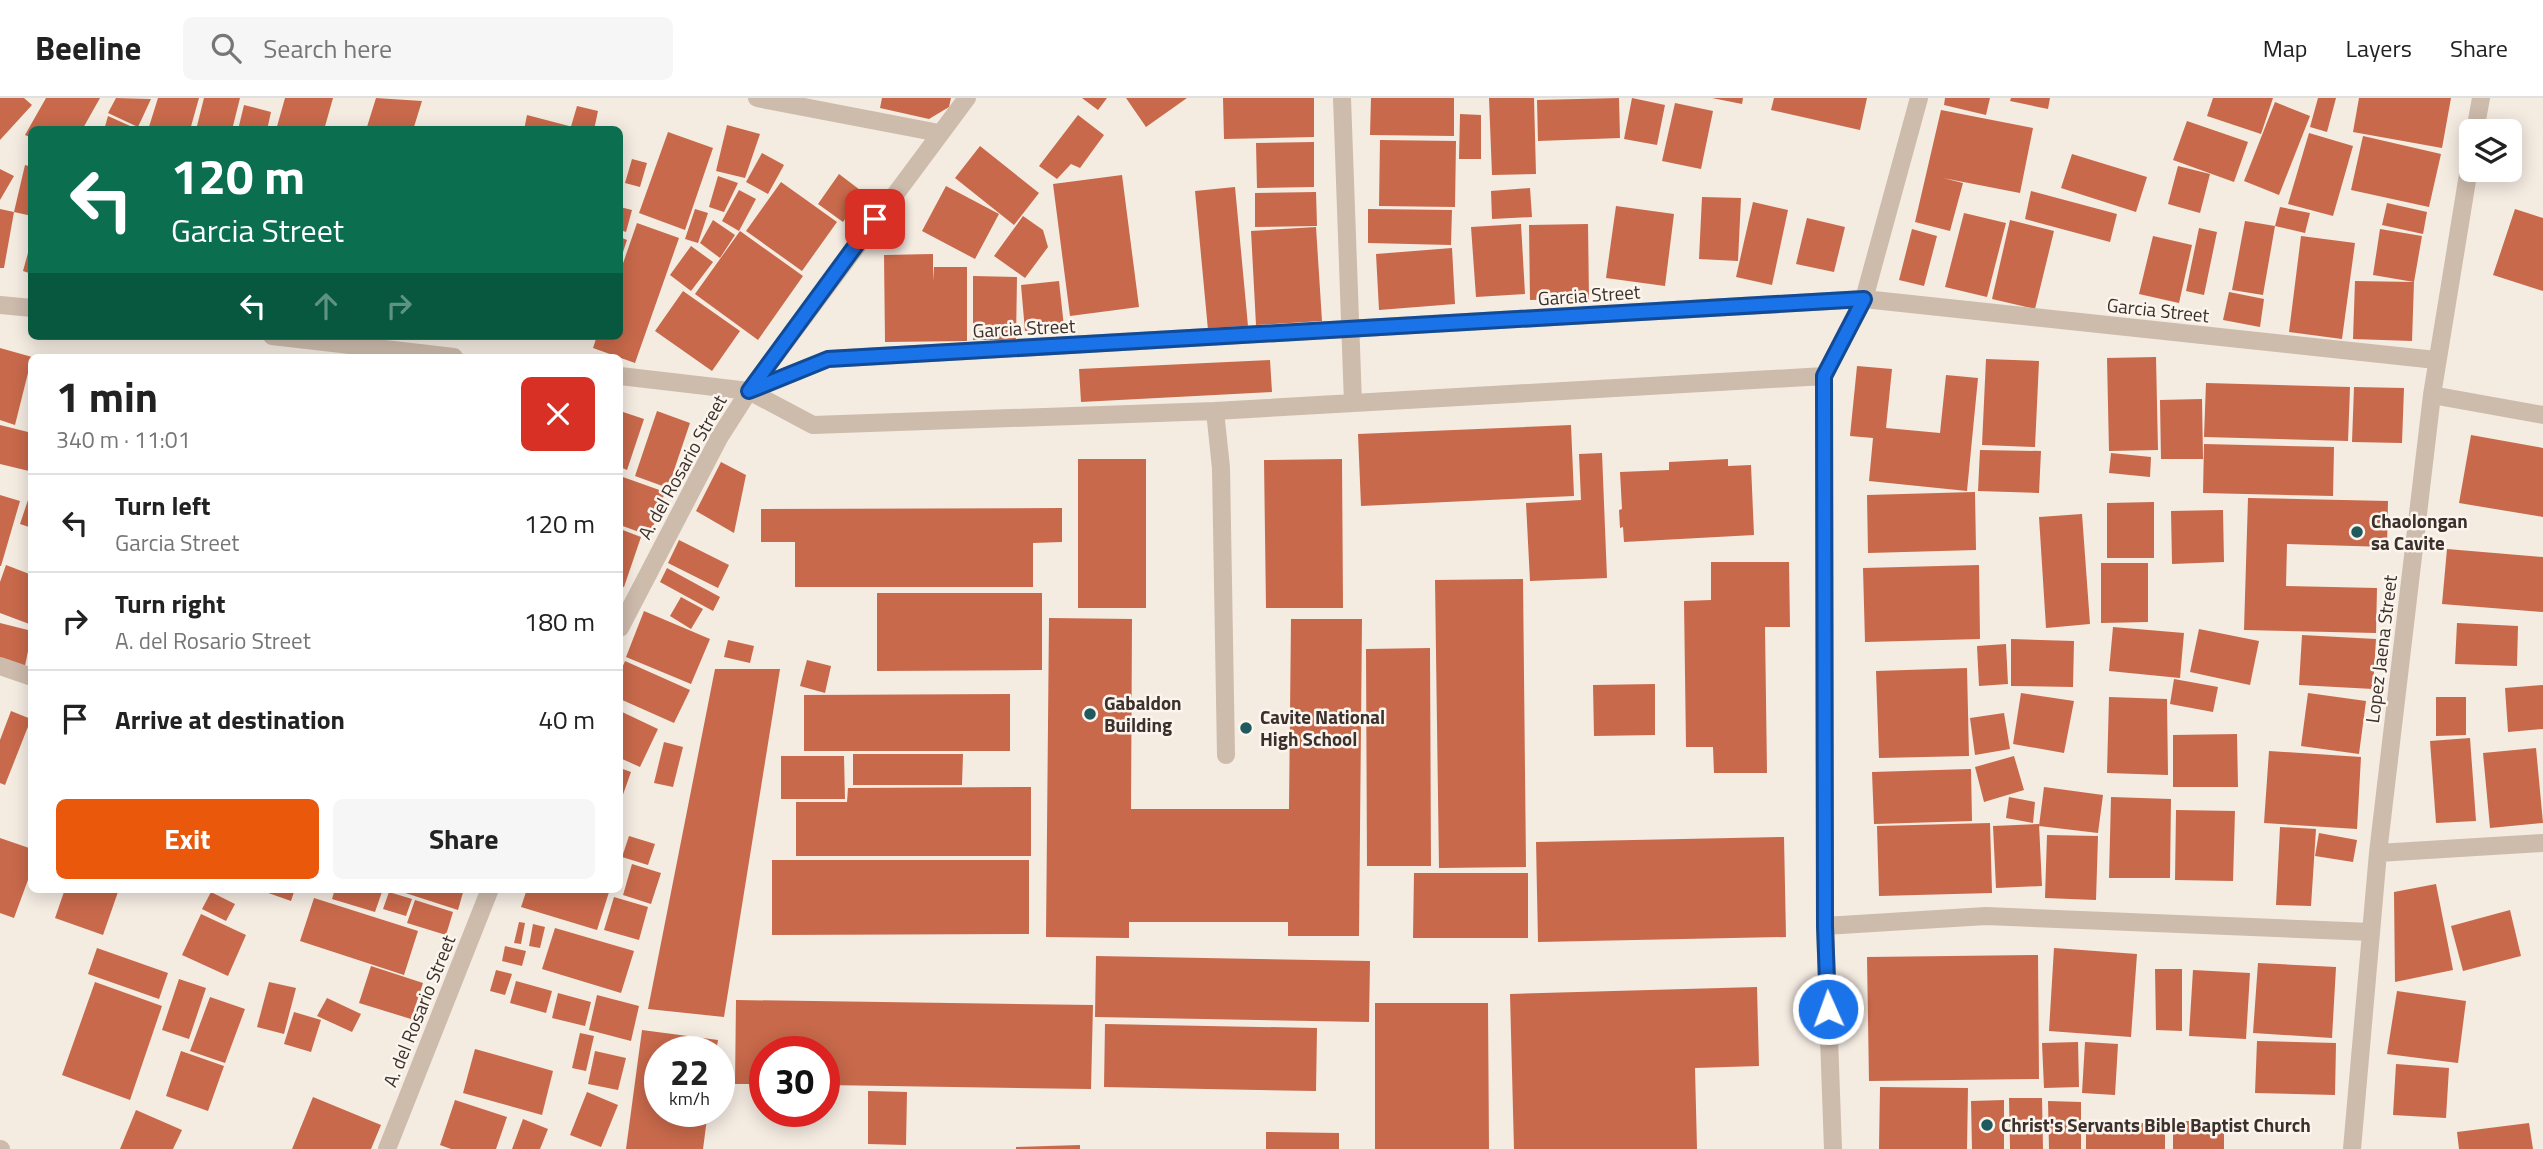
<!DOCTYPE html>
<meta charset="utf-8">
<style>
:root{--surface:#fff;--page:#f6f6f6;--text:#222;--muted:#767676;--line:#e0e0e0;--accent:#ea580c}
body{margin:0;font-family:"Titillium Web",sans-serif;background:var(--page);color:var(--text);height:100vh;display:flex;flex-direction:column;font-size:26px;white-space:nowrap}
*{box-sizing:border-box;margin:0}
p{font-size:23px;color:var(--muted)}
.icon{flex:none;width:38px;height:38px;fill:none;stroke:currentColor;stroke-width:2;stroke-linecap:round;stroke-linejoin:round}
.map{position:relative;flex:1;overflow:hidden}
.panel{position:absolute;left:28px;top:256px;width:595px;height:539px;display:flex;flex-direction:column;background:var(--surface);border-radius:10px;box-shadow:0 4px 18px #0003}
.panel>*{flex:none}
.top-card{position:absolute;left:28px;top:28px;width:595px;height:214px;border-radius:10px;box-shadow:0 4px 18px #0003;background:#0b6e4f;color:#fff;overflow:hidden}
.tools{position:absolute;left:2459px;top:21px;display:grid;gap:14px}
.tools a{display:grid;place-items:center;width:63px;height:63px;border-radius:10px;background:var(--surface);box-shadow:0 4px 18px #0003;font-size:35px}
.speed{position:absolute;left:644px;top:938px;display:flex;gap:14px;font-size:35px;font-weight:700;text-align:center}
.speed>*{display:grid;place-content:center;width:91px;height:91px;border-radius:50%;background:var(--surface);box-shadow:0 4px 18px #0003;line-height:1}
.speed small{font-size:18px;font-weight:400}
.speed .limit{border:10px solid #d22;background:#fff;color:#111}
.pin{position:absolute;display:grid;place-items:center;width:60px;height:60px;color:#fff;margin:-30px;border-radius:14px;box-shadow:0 4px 10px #0006}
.me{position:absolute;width:77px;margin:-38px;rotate:358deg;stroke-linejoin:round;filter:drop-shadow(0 0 5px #0008)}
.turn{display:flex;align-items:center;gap:24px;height:147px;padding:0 28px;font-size:32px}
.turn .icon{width:91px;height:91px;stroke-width:2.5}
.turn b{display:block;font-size:49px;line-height:60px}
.lanes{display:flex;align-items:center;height:66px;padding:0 28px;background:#0003;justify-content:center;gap:35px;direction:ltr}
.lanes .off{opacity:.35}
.round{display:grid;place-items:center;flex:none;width:74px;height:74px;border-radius:10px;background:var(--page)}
.overview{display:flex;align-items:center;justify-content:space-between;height:119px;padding:0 28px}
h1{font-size:42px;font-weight:700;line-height:52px}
.action{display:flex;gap:14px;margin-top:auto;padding:14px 28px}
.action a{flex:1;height:80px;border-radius:10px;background:var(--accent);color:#fff;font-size:28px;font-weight:700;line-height:80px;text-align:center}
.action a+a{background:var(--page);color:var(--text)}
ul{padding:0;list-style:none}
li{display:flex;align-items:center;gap:21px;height:98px;padding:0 28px;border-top:2px solid var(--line)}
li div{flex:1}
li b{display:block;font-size:26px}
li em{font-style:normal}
header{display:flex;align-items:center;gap:42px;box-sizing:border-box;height:98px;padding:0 35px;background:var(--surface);border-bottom:2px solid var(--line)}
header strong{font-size:33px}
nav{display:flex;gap:38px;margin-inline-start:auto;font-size:24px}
.search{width:490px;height:63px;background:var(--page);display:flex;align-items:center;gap:18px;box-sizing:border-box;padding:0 24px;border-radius:10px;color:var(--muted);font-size:26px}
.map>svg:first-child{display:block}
.building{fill:#c8694b}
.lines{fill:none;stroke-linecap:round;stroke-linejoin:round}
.minor{stroke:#cdbbac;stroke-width:18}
.route-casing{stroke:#114b97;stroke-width:18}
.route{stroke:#1a73e8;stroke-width:12}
.poi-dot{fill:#1f5a5e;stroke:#fbf5ee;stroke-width:2.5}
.labels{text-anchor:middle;stroke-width:5;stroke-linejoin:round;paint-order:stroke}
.street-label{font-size:19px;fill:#3b302b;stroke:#fbf5ee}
.poi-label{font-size:19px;font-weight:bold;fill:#3b302b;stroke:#fbf5ee;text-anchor:start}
</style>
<header>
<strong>Beeline</strong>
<div class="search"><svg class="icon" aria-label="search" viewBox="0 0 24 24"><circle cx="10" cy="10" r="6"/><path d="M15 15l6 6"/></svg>Search here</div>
<nav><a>Map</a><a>Layers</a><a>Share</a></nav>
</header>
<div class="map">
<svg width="2543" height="1051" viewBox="0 0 2543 1051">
<rect width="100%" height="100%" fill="#f4ebe1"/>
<path class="building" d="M0,0H24L32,7L0,42Z
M46,0H100L82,32H32V40L25,37Z
M116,0L151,1L138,29L108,15Z
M158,0H199L190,32H148Z
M204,0H240L232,32H196Z
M285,0H333L324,32H276Z
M376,0L422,3L413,32H366Z
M882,0H951L949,9L929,21L880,10Z
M1082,0H1107L1098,12Z
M1126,0H1187L1146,29Z
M1223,0H1314V39L1224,41Z
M1371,0H1454V38L1370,37Z
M1489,0H1534L1536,76L1492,77Z
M1619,0L1620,40L1538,43L1537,2Z
M1632,0L1665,7L1657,47L1624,41Z
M1712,0H1743L1742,6Z
M1774,0H1867L1860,32L1771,12Z
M1945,0H1990L1986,17L1944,7Z
M2011,0H2050L2048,11L2010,3Z
M2213,0H2273L2261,36L2207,18Z
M2318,0H2336L2327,34L2310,29Z
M2359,0H2451L2442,50L2353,34Z
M2275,4L2310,18L2279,97L2244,83Z
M1675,5L1713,13L1701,71L1662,63Z
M244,7L271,14L267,32H238Z
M577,8L598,13L594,32H570Z
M1941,12L2033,30L2020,95L1943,80L1963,85L1950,133L1915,124Z
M1460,16L1481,17V61H1459Z
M527,17L569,28L568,32H524Z
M1078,17L1104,37L1080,70L1071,66L1057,81L1039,68Z
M108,18L139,32H104Z
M2187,23L2248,44L2234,84L2173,62Z
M727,27L760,36L745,80L716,73Z
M668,34L713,50L685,132L639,115Z
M2309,35L2353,48L2333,118L2288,106Z
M2363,38L2441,56L2429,109L2351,92Z
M1380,42L1456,43L1455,109L1379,108Z
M1314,44V89L1257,90L1256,45Z
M980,48L1039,95L1014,127L955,80Z
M762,55L784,67L768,96L746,84Z
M2072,56L2147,79L2136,114L2061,90Z
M632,61L647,65L640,89L625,85Z
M25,67L32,69V118L14,114Z
M2178,68L2210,76L2200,115L2168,106Z
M0,71L14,78L0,102Z
M839,76L864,95L843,124L818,106Z
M1122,77L1139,209L1070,218L1053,86Z
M718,78L738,85L724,114L709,109Z
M781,84L837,124L802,173L746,133Z
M946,88L999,116L975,161L922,133Z
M1235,89L1248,228L1208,232L1195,93Z
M1530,90L1532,119L1492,121L1491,93Z
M739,92L756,101L739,133L722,123Z
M2031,93L2117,116L2110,144L2025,121Z
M1316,94L1317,128L1255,129V95Z
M1702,99L1741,100L1738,163L1699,161Z
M1753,104L1788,112L1772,187L1736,179Z
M2387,105L2427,114L2423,136L2382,127Z
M1616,108L1674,116L1665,188L1606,180Z
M620,109L632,112L626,134L620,132Z
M2280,109L2310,115L2305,135L2275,128Z
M0,111L14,114L4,170H0Z
M695,111L708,115L698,145L685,141Z
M1368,111L1452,112L1451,147L1368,145Z
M2515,111L2543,120V193L2493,177Z
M1964,115L2006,125L1987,199L1945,189Z
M1023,118L1043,132L1048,149L1025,180L994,158Z
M1807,120L1845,129L1834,174L1796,166Z
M713,122L735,137L720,160L700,145Z
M2010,122L2054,133L2035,211L1992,201Z
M2245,123L2275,128L2263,197L2232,192Z
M637,125L679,140L635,265L593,250L597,238H620V174Z
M1521,126L1525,196L1476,199L1471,129Z
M1588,126L1589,201L1530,202L1529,127Z
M1316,129L1322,223L1256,227L1251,133Z
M2199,130L2217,134L2204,197L2186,193Z
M1912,131L1937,138L1924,188L1899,182Z
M2380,131L2422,138L2414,184L2412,243L2353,241L2355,183L2414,184L2373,177Z
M740,133L803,178L758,242L695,196Z
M2153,138L2192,147L2179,205L2139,196Z
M2301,138L2355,145L2342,241L2289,234Z
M620,139L627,142L620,163Z
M31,144H32V176L23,173Z
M691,148L713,164L691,193L670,177Z
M1452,150L1455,206L1379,212L1376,156Z
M933,156V183L934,169H967V243L885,244L884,157Z
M973,178L1017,179L1016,242H973Z
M1059,183L1064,229L1025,233L1021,187Z
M683,193L740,233L712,273L655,233Z
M2229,194L2264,201L2260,229L2223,222Z
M0,250L32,259L15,327L0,322Z
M2156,259L2158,352L2109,353L2107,260Z
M1986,261L2039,263L2035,349L1982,347Z
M1270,262L1272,294L1081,304L1079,271Z
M1857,268L1892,271L1886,330L1940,335L1946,277L1978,280L1967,393L1869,383L1873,340L1850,338Z
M2206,285L2350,289L2348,343L2204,339Z
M2354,289L2404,290L2402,345L2352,344Z
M2202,301L2203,361H2161L2160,302Z
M620,313L644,321L627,372L620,369Z
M657,313L690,325L668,390L635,378Z
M0,327L32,335L29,373L0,366Z
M1571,327L1574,398L1361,408L1358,336Z
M2471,337L2543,350V419L2459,405Z
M2204,346L2334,349L2333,398L2203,395Z
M1980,352L2041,353L2039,395L1978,393Z
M1602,355L1607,480L1530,483L1526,405L1581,402L1579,356Z
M2111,355L2151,359L2150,379L2109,375Z
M1078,361H1146V510H1078Z
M1342,361L1343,510H1266L1264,362Z
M1728,361V368L1751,367L1754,437L1624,444L1623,429L1620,430L1619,412L1622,411L1620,374L1669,372V364Z
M721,364L746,377L734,435L696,413Z
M620,378L665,394L650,438L620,427Z
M1975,394L1976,452L1868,455L1867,397Z
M0,397L20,403L1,468H0Z
M29,399L32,400V430L20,426Z
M2248,400L2388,403L2387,449L2287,446L2286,488L2377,490L2376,535L2244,532Z
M2154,404V460H2107V405Z
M1062,410V444L1033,445V489H795V444H761V411Z
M2223,412L2224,464L2172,466L2171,413Z
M2082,416L2090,526L2046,530L2039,419Z
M620,431L641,439L624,489L620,488Z
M679,442L729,467L718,490L668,465Z
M2447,451L2543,459V514L2442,506Z
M1711,464H1789L1790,529H1765L1767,675H1714L1713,649H1686L1684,503L1711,502Z
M2101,465H2148V524L2101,525Z
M6,467L32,477V527L0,515V484Z
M1979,467L1980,541L1865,544L1863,470Z
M667,470L720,499L713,513L660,484Z
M1523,481L1526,769L1439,770L1435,482Z
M877,495H1042V572L877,573Z
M681,499L703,511L691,531L670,518Z
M644,513L710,541L691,586L626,559Z
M1049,520L1132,521L1131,711H1289L1291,521H1362L1359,838H1288V824H1129V840L1046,839Z
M0,525L32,533L25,568L0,562Z
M2457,525L2518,528L2517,568L2455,566Z
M2113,529L2184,535L2180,580L2109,573Z
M2199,531L2259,543L2250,587L2190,574Z
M2302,537L2376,541L2373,591L2299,587Z
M2011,541L2074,543L2073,589L2011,588Z
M728,542L754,548L750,565L724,559Z
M2006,546L2008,586L1979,588L1977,548Z
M1430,550L1431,768H1367L1366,551Z
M807,562L831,568L825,595L800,588Z
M625,563L690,592L674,625L620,601V575Z
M1967,570L1969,658L1879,660L1876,573Z
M715,571H780L724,919L648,911Z
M2174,581L2218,589L2213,614L2170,606Z
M1655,586V637L1594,638L1593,587Z
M2543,587V631L2508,634L2505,590Z
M2021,595L2074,603L2064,655L2013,646Z
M2308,595L2366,603L2359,656L2301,648Z
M1010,596V653H804V597Z
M2109,599L2167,601L2168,677L2107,675Z
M2436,599H2466V637L2436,638Z
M11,613L31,621L5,687L0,685V642Z
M620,613L658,631L640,669L620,660Z
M2004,615L2010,651L1975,657L1970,620Z
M2237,636L2238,689H2173V637Z
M2470,640L2476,723L2436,725L2430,643Z
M664,644L683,649L673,689L654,685Z
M2536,650L2543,725L2490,730L2483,655Z
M2269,653L2361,659L2357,731L2264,725Z
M853,656H963L962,687H853Z
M781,658H844L845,701H781Z
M2014,658L2024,692L1984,704L1975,669Z
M620,670L631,674L620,705Z
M1971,671L1972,723L1874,726L1872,674Z
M1031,689V758H796V704H847L848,690Z
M2044,689L2103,697L2098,735L2039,728Z
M2009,699L2035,704L2033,725L2006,720Z
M2111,699L2171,701L2170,780H2109Z
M2176,712L2235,713L2233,783L2175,782Z
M1990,725L1992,795L1879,798L1877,728Z
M2039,726L2042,788L1996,790L1993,728Z
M2280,729L2316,731L2311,808L2276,807Z
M2319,735L2357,742L2353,764L2315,758Z
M2047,737L2098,738L2096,802L2045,800Z
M629,738L655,746L648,767L622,759Z
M1784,739L1786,839L1538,844L1536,744Z
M0,740L32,751V771L14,820L0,815Z
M772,762H1029V836L772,837Z
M632,766L661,775L651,806L623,797Z
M1414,775H1528V840H1413Z
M2436,786L2453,872L2395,884L2394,794Z
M65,791H119L103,837L55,820Z
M257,791H295L291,803Z
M335,791H383L375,814L332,801Z
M393,791H464L458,812Z
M527,791H610L597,832L521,809Z
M211,794L235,806L226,823L202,811Z
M389,794L412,801L406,818L383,811Z
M614,799L648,809L639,842L604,832Z
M314,800L418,833L404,877L300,843Z
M415,802L453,814L446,837L407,825Z
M2510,812L2521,858L2463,873L2451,828Z
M201,816L246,837L228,878L182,857Z
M519,824L525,825L521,846L514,845Z
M533,826L545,829L540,850L529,848Z
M555,830L634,853L621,895L542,871Z
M505,848L526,853L522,868L502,863Z
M97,850L168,875L159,901L88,876Z
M2054,850L2137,856L2131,939L2049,933Z
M2038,857L2039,981L1869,983L1867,859Z
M1096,858L1370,863L1369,924L1095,919Z
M2258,865L2336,869L2332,940L2253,935Z
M371,868L423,885L411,921L359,905Z
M2155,871H2182V933L2156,932Z
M496,872L512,876L505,897L490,893Z
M2193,872L2250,875L2246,941L2189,938Z
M179,881L206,890L189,941L162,932Z
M516,883L552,893L546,915L510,905Z
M95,884L162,908L130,1002L62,977Z
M269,884L296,890L284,936L257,929Z
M1757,889L1759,968L1695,970L1697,1051H1514L1510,896Z
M2397,893L2466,903L2458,965L2387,956Z
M558,895L591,904L585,928L552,920Z
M597,897L639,908L631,943L589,932Z
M210,899L245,911L225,965L190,953Z
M327,900L361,916L352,934L317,918Z
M736,902L1093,907L1091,991L824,987V954H765V986H735Z
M1375,905H1488L1489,1051H1375Z
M294,914L321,922L311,954L284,946Z
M1105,926L1317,930L1316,993L1104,989Z
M642,932L718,942L716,954H660V1013H708L703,1051H626Z
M580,935L594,938L586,973L572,970Z
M2257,943L2336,945L2335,997L2255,995Z
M2078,944L2079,989L2044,990L2042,945Z
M2085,944L2118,946L2115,997L2082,995Z
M475,951L553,973L542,1017L463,995Z
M181,953L224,968L208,1013L166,998Z
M595,953L626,960L618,992L588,986Z
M2396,966L2449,970L2446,1020L2393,1017Z
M1880,989L1968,990L1967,1051H1879Z
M868,993L907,994L906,1047L868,1046Z
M587,994L618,1007L601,1049L570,1037Z
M313,999L381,1027L371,1051H292Z
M2009,1000H2042L2043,1051H2010Z
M455,1002L507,1019L496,1051H451L440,1047Z
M2004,1002V1051H1972L1971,1003Z
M2048,1003L2081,1004V1051H2049Z
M136,1012L182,1032L173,1051H120Z
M523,1021L548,1031L540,1051H512Z
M2173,1023H2224V1051H2173Z
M2086,1025H2165V1051H2086Z
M2529,1025L2533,1051H2459L2457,1034Z
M1266,1034L1339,1035V1051H1266Z
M1080,1047V1051H1016V1049Z"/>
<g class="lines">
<path class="minor" d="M757,0L939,35
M1342,0L1353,305
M2475,33L2481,0
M0,207L32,210
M272,238L454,259
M620,278L749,293L813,327L1215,313L1824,278
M749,293L828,261L1864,201L2436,262
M2432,297L2543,317
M1215,313L1221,370L1226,657
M620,530L719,340L749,293L967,0
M0,568L32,579
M2378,755L2543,745
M1825,828L1986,818L2371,834
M0,1051H1
M387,1051L490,791
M1833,1051L1825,828L1824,278L1864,201L1919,0
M2352,1051L2378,755L2432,297L2471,58"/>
</g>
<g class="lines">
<defs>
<path id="route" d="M875,121L749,293L828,261L1864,201L1824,278L1825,828L1828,911"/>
</defs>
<use href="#route" class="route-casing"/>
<use href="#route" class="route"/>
</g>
<g class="poi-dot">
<circle cx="2357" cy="434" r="7"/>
<circle cx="1090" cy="616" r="7"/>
<circle cx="1246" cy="630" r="7"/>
<circle cx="1987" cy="1027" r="7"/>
</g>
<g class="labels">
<g class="street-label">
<text transform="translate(1589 197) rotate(-4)" y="7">Garcia Street</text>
<text transform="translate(2158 212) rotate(6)" y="7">Garcia Street</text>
<text transform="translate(1024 230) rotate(-3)" y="7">Garcia Street</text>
<text transform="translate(682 369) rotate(-61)" y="7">A. del Rosario Street</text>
<text transform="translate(2381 551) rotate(-83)" y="7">Lopez Jaena Street</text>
<text transform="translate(419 913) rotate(-68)" y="7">A. del Rosario Street</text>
</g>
<g class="poi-label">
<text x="2371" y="430">Chaolongan<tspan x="2371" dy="22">sa Cavite</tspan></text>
<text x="1104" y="612">Gabaldon<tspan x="1104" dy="22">Building</tspan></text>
<text x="1260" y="626">Cavite National<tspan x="1260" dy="22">High School</tspan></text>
<text x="2001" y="1034">Christ's Servants Bible Baptist Church</text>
</g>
</g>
</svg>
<div class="tools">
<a><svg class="icon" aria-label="layers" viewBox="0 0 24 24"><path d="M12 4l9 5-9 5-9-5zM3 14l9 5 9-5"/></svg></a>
</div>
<div class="speed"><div>22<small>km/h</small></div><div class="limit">30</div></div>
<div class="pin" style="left:875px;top:121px;background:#d93025"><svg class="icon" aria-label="arrive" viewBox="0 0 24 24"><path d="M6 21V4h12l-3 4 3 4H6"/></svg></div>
<svg class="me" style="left:1828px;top:911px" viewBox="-20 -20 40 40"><circle r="17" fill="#1a73e8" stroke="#fff" stroke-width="3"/><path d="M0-11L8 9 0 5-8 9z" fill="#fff"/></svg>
<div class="top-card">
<div class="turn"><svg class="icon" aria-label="left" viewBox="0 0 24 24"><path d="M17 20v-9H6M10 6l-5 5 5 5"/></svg><div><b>120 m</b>Garcia Street</div></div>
<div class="lanes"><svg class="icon" aria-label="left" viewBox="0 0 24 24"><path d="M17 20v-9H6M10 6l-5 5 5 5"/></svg><svg class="icon off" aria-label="ahead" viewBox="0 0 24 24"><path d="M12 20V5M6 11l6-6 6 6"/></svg><svg class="icon off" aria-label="right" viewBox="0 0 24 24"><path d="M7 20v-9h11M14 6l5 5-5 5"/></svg></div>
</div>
<section class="panel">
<div class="overview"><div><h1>1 min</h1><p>340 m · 11:01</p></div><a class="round" style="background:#d93025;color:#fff"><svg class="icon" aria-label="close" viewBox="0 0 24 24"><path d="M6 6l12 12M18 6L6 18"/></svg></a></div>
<ul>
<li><svg class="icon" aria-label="left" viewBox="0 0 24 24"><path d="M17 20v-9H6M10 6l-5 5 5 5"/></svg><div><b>Turn left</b><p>Garcia Street</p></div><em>120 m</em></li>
<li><svg class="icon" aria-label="right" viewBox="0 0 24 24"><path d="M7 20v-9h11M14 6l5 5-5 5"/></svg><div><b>Turn right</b><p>A. del Rosario Street</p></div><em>180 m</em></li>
<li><svg class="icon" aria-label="arrive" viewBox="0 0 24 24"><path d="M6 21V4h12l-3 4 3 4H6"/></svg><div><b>Arrive at destination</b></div><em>40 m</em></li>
</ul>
<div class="action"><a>Exit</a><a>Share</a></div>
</section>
</div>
